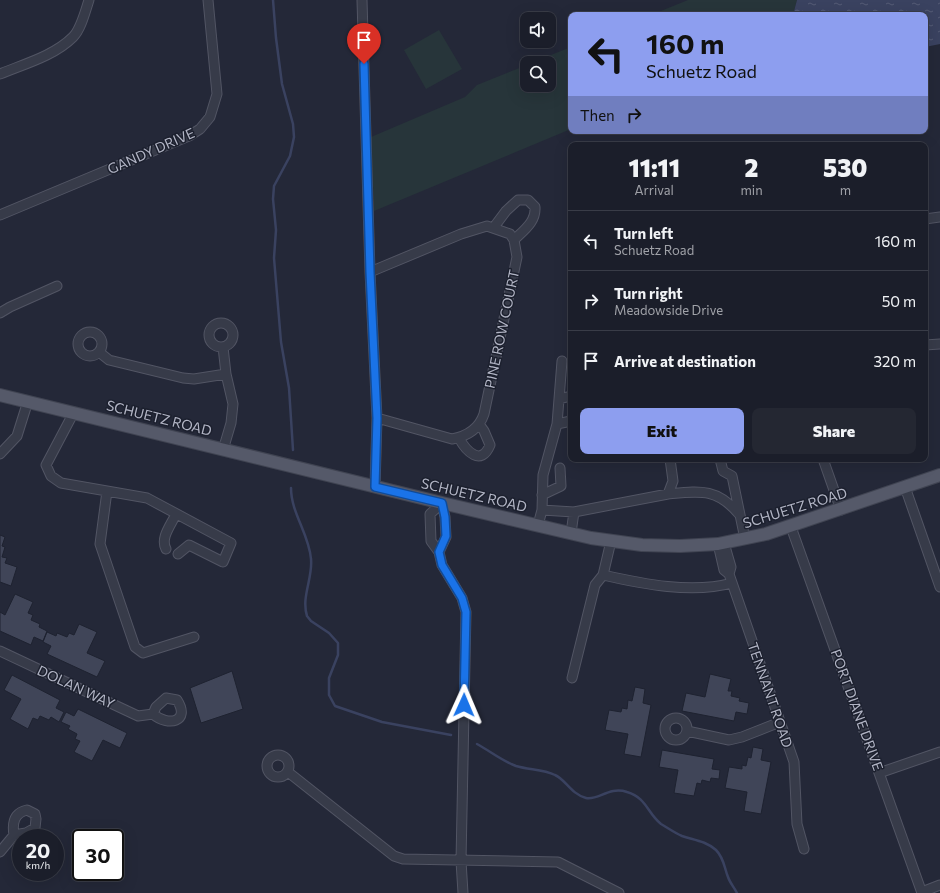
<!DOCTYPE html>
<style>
:root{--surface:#1b1e2a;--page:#242732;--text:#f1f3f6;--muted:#a0a2a8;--line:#393c47;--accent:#8d9eef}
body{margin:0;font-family:Commissioner,sans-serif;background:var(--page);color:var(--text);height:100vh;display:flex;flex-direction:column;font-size:15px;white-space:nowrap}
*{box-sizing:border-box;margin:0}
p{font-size:13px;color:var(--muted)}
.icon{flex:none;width:22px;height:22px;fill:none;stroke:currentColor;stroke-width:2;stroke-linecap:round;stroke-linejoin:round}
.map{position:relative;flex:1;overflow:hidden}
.drawer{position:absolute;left:568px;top:142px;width:360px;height:320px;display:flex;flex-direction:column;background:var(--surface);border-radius:8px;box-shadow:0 4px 16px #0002,0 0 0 1px var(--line)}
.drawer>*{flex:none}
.top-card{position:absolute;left:568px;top:12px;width:360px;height:122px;border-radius:8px;box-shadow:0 4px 16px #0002,0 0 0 1px var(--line);background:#8d9eef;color:#111;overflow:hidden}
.tools{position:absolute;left:520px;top:12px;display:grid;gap:8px}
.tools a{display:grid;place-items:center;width:36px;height:36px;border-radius:8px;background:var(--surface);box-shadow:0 4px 16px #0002,0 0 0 1px var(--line);font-size:20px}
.speed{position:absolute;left:12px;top:829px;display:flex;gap:8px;font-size:20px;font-weight:700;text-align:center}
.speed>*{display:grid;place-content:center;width:52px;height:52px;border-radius:50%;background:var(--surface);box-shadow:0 4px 16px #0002,0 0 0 1px var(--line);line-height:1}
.speed small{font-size:10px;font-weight:400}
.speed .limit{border:2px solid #111;border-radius:6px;background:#fff;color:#111}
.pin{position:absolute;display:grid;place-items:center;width:34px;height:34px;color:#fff;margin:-41px -17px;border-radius:50% 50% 50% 0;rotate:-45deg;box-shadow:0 0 4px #0007}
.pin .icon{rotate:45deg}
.me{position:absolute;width:44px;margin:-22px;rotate:1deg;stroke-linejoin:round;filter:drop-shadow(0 0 3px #0008)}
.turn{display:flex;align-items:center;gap:14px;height:84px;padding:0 12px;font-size:18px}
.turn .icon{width:52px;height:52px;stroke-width:2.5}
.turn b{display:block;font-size:28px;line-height:34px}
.then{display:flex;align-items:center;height:38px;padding:0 12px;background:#0003;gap:8px;font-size:15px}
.eta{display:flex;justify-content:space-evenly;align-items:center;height:68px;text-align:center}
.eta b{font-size:24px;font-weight:800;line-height:28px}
.primary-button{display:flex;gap:8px;margin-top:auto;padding:8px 12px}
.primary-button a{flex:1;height:46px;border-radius:8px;background:var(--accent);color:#111;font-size:16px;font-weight:800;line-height:46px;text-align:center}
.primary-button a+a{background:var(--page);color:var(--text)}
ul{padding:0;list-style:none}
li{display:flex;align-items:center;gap:12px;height:60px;padding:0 12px;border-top:1px solid var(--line)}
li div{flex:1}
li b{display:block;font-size:15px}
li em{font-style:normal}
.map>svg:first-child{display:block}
.grass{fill:#27353a}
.water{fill:url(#water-ripples)}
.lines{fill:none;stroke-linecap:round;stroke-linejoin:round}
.stream{stroke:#3a4260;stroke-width:2.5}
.building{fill:#404558;stroke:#1e2230}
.minor-casing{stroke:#525564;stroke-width:11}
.major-casing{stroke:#404452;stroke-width:14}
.minor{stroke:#373b49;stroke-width:9}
.major{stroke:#555969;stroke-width:12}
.route-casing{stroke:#114b97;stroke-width:10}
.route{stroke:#1a73e8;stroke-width:7}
.labels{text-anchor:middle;stroke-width:3;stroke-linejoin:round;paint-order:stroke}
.street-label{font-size:14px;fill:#b2b5c5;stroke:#1c202e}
</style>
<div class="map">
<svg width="940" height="893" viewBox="0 0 940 893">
<defs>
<pattern id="water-ripples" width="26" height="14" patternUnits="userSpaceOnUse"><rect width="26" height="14" fill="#3a4260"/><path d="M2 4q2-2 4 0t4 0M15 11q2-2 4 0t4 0" fill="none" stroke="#545b75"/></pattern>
</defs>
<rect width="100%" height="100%" fill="#242838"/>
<path class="grass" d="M688,0H797L793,15H651Z
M439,30L462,69L426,89L404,50Z
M571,47V129L374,211L371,137L465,97L477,85L527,65V85H549V63H531Z"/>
<path class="water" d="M797,0H940V44L925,47V15H793Z"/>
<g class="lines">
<path class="stream" d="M273,0L276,38L282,84L293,124L294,137L290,156L274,186L273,199L276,230L274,258L281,342L289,388L293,450
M291,488C291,513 309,534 311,559C313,578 301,597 307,616L311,621L329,633L338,643V655L329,678V695L335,706L382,722L451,735
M477,744C490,751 502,761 516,766C529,770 543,769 555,775C565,779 571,794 586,798C598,801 609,786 627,792C647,798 647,813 661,824C668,828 675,833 682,836C694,840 706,841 716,850C724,858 724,867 728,877C730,883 734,887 737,893"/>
</g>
<path class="building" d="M0,535L5,537L2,546L5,547L2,557L7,558L5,563L17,567L11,586L0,582Z
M15,594L33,602L28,613L33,615L31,620L40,624L39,627L47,631L43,641L34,637L31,645L0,631V612L5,615Z
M79,624L97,632L87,653L105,661L97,677L47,654L51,646L43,642L47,632L56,636L57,633L67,637L69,633L74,635Z
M232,671L243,709L201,723L190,688Z
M710,674L731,679L728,691H732L731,696L740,698L739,701L749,703L747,714L736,712L734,721L682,711L686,693L705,697Z
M12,675L60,700L56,708L64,712L59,722L51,717L49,720L40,716L38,720L33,718L28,729L10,719L21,699L4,690Z
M635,687L645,689L643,703L651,705L641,757L624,754L628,734L605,730L609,710L621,712L622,708L627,709L628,700L632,701Z
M78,709L127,733L120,748L103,740L92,761L74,752L80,741L75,739L77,734L68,729L70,726L61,722L66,712L74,716Z
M753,747L763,749L761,760L771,762L761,814L744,811L747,792L725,788L729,767L742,769V765L746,766L748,757L751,758Z
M662,750L714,759L712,769L720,770L719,779L711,778L710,782L702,780L701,784L697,783L694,796L674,793L678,770L659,767Z"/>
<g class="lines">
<defs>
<path id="minor" d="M362,0L370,272L377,418L375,487
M0,74C24,64 54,56 73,37C81,29 85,12 89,0
M0,215L189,136L200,129L210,117L217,94L208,0
M925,219L940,217
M494,227L506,211L518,200H528L535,207C536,222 524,230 514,240
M370,272L461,234L487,226L510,234L514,240L517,257L484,414C479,429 468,436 452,439L377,418
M0,313L10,307L57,286
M209 335a12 12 0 1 1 24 0a12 12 0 1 1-24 0Z
M78 344a12 12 0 1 1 24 0a12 12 0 1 1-24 0Z
M925,345L940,344
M99,352L109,360L183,378L194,379L226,374
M559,399L562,361
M74,412L46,465L51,476L61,483L147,498L231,543L223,562L189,545L178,554
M557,424L571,421
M459,438C466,451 481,467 490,445L484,431L479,424
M223,450L231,423L233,404L226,374L223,347
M0,454L17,436L28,401
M720,459L723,471L732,476L745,539
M823,459L841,510
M905,487L940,587
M107,491L100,544L135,647L143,653L194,637
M668,494C700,491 717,488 739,514
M542,495L561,486L560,468
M542,510L574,512L668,494L673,481L670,459
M538,525L542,510L543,475L557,424L559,399L571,396
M791,527L922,893
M571,533L574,512
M611,541L603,575C643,584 692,594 732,583
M724,543L731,567L729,574L794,762L797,824L804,849
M718,544L724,570L729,574
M166,549C160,538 171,525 176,514
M439,552L431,541L430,514L442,503L445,517L446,537L439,552L442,565L462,598L466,612L461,861L463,893
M0,651L138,716L153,714
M572,678L595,585L603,575
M166,698L177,700C191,722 168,727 153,714L156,707Z
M665 729a11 11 0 1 1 22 0a11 11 0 1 1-22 0Z
M687,731L729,740L742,737L780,722
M267 766a11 11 0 1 1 22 0a11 11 0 1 1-22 0Z
M288,772L394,856L403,859L558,862L619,893
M879,773L940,752
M0,852L14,835L26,833L35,828L36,819L35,814L27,810C14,813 12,823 14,835
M922,892L940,885"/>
<path id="major" d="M0,395L442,503L591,538L642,545L680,546L718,544L766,534L940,475"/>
</defs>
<use href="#minor" class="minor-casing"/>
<use href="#major" class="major-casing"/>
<use href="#minor" class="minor"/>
<use href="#major" class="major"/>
</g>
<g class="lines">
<defs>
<path id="route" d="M364,64L370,272L377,418L375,487L442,503L445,517L446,536L439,552L442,565L462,598L466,612L464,705"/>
</defs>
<use href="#route" class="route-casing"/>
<use href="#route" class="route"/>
</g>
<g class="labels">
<g class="street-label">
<text transform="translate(151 151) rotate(-24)" y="5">GANDY DRIVE</text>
<text transform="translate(502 329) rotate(-78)" y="5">PINE ROW COURT</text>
<text transform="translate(159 418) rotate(14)" y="5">SCHUETZ ROAD</text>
<text transform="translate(474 495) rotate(13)" y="5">SCHUETZ ROAD</text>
<text transform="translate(795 508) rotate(-17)" y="5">SCHUETZ ROAD</text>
<text transform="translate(76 687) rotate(25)" y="5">DOLAN WAY</text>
<text transform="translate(770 695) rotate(71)" y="5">TENNANT ROAD</text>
<text transform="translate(857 710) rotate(70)" y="5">PORT DIANE DRIVE</text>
</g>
</g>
</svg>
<div class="tools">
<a><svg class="icon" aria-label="sound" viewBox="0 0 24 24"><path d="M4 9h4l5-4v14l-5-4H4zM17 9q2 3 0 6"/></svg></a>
<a><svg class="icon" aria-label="search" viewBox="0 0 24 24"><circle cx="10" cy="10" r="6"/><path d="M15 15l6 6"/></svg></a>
</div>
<div class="speed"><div>20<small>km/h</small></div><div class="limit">30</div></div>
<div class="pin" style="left:364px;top:64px;background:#d93025"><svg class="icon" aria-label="arrive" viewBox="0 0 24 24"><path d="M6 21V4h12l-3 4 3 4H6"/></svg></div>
<svg class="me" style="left:464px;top:705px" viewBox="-20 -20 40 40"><path d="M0-17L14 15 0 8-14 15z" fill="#1a73e8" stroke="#fff" stroke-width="4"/></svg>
<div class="top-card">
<div class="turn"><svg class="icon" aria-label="left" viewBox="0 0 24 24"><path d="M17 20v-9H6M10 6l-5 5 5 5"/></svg><div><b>160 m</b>Schuetz Road</div></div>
<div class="then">Then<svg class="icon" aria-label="right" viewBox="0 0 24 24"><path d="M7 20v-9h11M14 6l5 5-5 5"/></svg></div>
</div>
<section class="drawer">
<div class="eta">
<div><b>11:11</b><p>Arrival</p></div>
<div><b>2</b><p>min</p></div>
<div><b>530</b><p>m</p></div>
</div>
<ul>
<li><svg class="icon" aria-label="left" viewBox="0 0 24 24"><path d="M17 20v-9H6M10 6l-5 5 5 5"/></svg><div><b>Turn left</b><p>Schuetz Road</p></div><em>160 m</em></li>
<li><svg class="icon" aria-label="right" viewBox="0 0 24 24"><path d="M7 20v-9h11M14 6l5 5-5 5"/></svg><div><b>Turn right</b><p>Meadowside Drive</p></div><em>50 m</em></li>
<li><svg class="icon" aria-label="arrive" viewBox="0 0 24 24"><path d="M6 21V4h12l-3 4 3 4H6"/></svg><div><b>Arrive at destination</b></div><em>320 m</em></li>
</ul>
<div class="primary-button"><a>Exit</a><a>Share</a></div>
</section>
</div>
